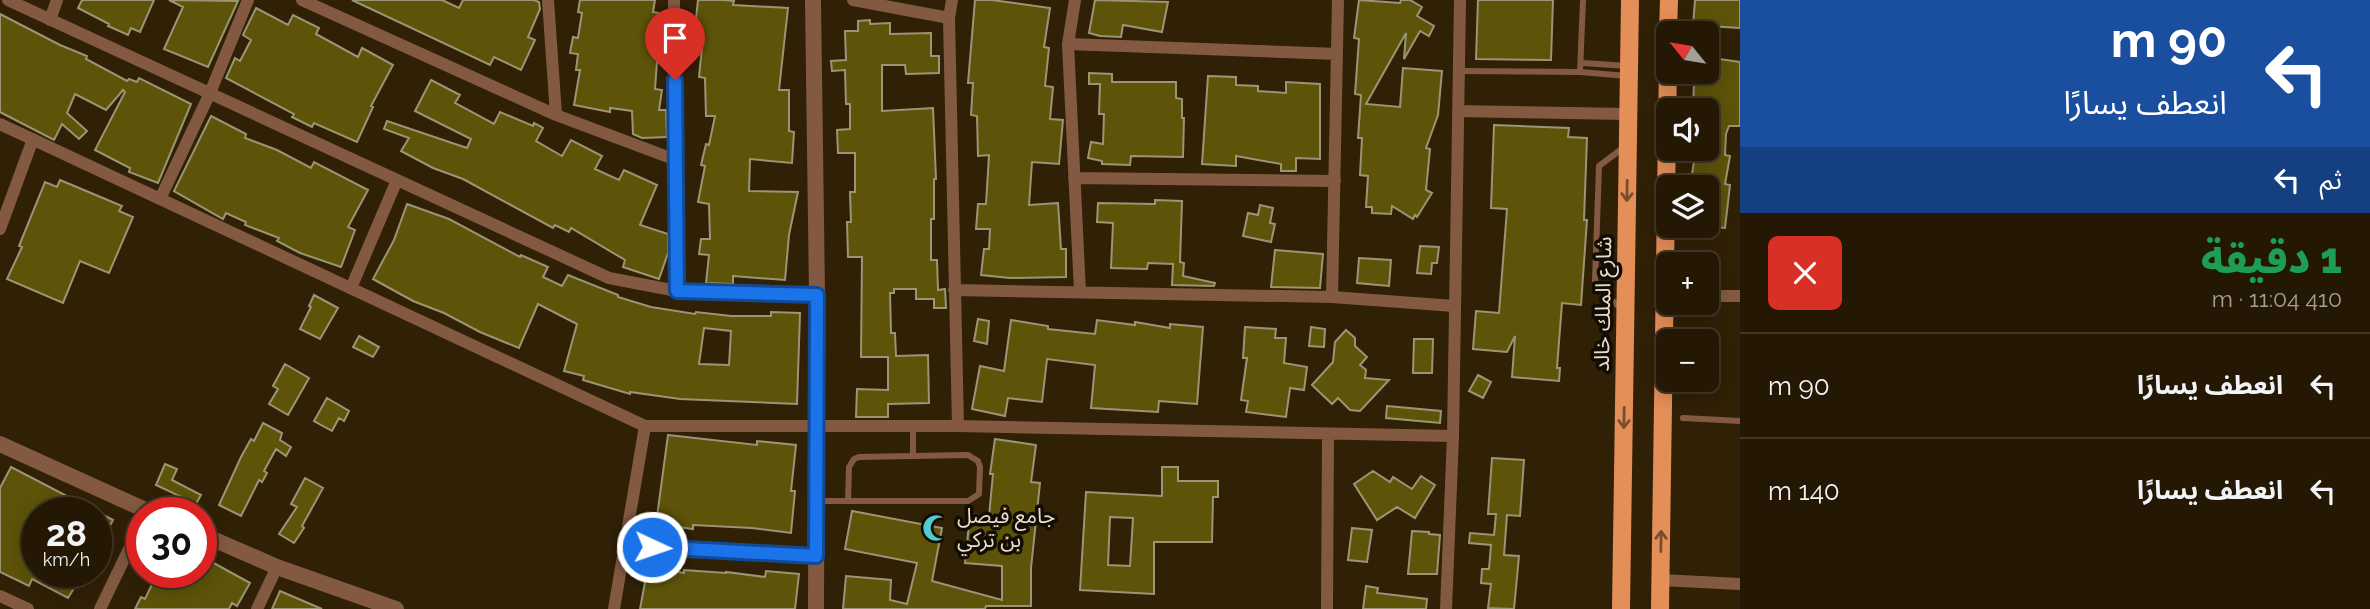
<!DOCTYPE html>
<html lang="ar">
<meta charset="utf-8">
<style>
:root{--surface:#241804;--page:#302513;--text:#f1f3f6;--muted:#a3a09a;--line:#413726}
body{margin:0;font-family:Raleway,"Noto Sans Arabic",sans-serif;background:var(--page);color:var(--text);direction:rtl;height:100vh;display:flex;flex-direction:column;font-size:26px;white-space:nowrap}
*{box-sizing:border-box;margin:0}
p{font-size:23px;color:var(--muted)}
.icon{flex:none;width:38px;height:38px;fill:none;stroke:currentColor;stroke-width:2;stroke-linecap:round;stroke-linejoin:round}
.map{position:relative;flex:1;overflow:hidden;direction:ltr}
.sheet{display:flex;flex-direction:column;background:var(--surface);width:630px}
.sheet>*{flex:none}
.hud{background:#1a4fa0;color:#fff;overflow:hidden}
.needle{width:46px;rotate:300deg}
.controls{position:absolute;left:1656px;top:21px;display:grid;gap:14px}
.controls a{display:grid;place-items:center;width:63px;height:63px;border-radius:10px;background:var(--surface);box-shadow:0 4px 18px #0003,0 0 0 2px var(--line);font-size:35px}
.speed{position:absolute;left:21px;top:497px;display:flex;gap:14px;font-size:35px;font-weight:700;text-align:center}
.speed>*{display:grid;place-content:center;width:91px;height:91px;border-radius:50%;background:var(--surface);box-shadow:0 4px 18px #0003,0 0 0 2px var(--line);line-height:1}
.speed small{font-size:18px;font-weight:400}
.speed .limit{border:10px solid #d22;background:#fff;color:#111}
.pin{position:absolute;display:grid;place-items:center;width:60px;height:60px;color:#fff;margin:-72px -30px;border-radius:50% 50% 50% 0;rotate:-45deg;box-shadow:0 0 7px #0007}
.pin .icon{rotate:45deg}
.me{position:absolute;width:77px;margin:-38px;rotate:93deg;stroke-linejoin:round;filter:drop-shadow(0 0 5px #0008)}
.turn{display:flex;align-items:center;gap:24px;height:147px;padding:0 28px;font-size:32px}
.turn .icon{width:91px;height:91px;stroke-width:2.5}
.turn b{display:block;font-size:49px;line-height:60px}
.then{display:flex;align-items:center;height:66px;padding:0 28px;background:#0003;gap:14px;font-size:26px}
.round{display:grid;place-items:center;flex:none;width:74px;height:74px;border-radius:10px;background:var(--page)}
.headline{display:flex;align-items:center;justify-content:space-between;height:119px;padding:0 28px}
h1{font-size:42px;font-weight:800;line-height:52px;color:#1e9e55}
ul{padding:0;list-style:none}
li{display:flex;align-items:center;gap:21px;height:105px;padding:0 28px;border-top:2px solid var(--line)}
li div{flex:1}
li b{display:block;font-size:26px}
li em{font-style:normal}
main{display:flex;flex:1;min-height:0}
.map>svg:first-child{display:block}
.building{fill:#5d5309;stroke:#9a9675;stroke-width:2;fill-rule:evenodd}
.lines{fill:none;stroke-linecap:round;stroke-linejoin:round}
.service{stroke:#835a41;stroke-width:6}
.minor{stroke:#835a41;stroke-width:12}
.tertiary{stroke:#835a41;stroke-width:16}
.primary{stroke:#e48e58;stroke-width:18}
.oneway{stroke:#7b4d2e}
.route-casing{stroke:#114b97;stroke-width:18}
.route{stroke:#1a73e8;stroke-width:12}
.labels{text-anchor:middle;stroke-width:7;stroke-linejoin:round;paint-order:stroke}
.street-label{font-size:21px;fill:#e8decf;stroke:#120c03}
.poi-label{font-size:21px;fill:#e8decf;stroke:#120c03;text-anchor:start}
</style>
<main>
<section class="sheet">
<div class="hud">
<div class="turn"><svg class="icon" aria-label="left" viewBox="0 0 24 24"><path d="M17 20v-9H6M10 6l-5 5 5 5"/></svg><div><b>90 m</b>انعطف يسارًا</div></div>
<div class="then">ثم<svg class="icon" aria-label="left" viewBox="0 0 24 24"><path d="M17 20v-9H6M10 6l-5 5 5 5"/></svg></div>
</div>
<div class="headline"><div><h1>1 دقيقة</h1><p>410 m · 11:04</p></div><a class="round" style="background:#d93025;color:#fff"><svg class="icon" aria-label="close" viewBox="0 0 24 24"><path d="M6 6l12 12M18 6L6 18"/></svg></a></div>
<ul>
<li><svg class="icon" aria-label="left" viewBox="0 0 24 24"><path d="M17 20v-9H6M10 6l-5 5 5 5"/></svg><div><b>انعطف يسارًا</b></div><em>90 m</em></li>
<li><svg class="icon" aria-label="left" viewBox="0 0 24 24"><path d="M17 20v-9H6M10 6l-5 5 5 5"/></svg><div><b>انعطف يسارًا</b></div><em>140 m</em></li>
</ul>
</section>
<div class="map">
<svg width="1740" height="609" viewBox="0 0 1740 609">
<rect width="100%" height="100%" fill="#302006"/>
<path class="building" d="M82,0H154L140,32L131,28L128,35L108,26L109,24L78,8Z
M169,0L238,1L208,67L164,49L183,7Z
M352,0H442L459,8L463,0H534L539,2L540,9L528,37L535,40L521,70L494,57L490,65Z
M580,0H655L653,12L659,13L652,48H658L655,89L662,90L659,110H666L667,137L642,138L633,134L632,111L610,108V112L574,105L580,70H576L578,54L570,53L573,37L578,38L582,13L578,12Z
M698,0H724L734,1L733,5L788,8L779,90H789V131L794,132L792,163L750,159L749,191L798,192L789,235L785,280L733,276V284L706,283L709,255L699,254L701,239H710L709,204L698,202L705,166L701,165L706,144L709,145L715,116H706L705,78L699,77L703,37H694Z
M975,0H992L1050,8L1044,47L1049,48L1045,86L1053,87L1050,119L1063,120L1059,164L1032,162L1029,205L1058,203L1061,249H1066V277L1010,278L981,275L984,249H989L990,229H976L978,204H986L989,155L978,156L977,116L971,115L973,83H968Z
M1095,0L1168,2L1162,32L1123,25L1121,37L1100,36L1089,33Z
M1359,0L1400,3L1401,0H1410L1422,7L1417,16L1434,26L1429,36L1420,31L1404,59L1406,33L1366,104L1400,107L1403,68L1442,71L1438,115L1426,148L1430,149L1426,190L1432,193L1417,217L1415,215L1413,219L1392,206L1391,214L1372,213V207H1366L1368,176L1360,175L1362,138H1358L1361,95L1355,94L1359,39L1354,38Z
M1478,0H1553L1551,60L1476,59Z
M1695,0H1740V28L1693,25Z
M256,8L288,25L293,15L319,28L316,34L358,57L362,48L393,65L371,106L373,107L357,142L314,123L312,127L292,117L294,114L226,78L235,58L240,61L251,40L243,35Z
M0,14L60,45L87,56L86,59L127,81L129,79L137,82L139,78L191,104L158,183L129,172L130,168L95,150L125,92L123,90L106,110L75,94L67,113L87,131L79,139L62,124L54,140L0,112Z
M870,20V24L890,23V34L931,33V56H939V73L906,74L905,65H882V111L933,108L936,179H934V219H931V260H937L938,290L945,289L946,308H934V299H916V289H894V293H890L891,333H895L896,356L928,355L929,403L888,404V417H856L857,389L888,390V357H861L862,257H848L847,222H851L850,192H855V153H838L837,130L850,129V104H846L845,70L832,71L831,61L846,60L845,31H858V21Z
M1706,57L1740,62V126H1729L1726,134L1725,155L1730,156L1725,184L1730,185L1725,228L1706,226V187H1695L1696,175L1692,174L1696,149H1706V110H1693L1694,82L1690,81L1692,72H1706Z
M1089,73L1112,74V82H1176V98L1182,99V118H1184L1183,157L1131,156L1130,165L1102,164V161L1088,158L1091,142L1103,144L1104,114H1099L1100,84H1089Z
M1208,76L1236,77V85L1258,86V91L1286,93V82L1320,84V159L1296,158V171H1281V164L1236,156V166L1202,164Z
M431,80L460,95L455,103L494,124L500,112L533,126L534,123L543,128L536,141L562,156L571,140L602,156L595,169L619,180L624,170L657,185L640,225L668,234V253L659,279L623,267L625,260L571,228L569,232L555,225L553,228L463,179L433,168L401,151L409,138L384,129L387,121L467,148L471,139L415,111Z
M211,116L246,134L245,138L277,150L311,168L314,162L368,190L348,227L355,230L341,267L300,253L277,241L279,238L245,225L246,222L226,213L223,219L174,191Z
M1494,125L1569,128L1568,137L1587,138L1584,220H1587L1581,305L1562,303L1557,368H1560L1559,381L1512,377L1515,336L1507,352L1473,349L1476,311L1499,313L1507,209L1491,208Z
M60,180L122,206L119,211L133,217L109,273L80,261L63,303L7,279L22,247L19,246L45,182L57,187Z
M1155,200L1182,201L1180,262L1184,263L1183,276L1215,283L1214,286L1172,285L1173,264L1148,263L1147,269L1111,268L1113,223L1097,222L1098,203L1155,204Z
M407,204L449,219L520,257L521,255L548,267L543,277L562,286L568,275L618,295V297L651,307L695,314L696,312L731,316H771V312L800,313L797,404L680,399L630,392V394L583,380L584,376L564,371L577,324L538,304L519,348L480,332L444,313L413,301L373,279L394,240ZM704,328L731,331L729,365L699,364Z
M1260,205L1273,208L1270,223L1275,224L1271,242L1243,236L1248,213L1258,215Z
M1420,246L1439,247L1437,263H1432L1431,274L1417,273Z
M1275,250L1323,254L1320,288L1271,287Z
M1359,258L1391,260L1389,286L1357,283Z
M314,295L338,308L320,339L300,329L311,307L309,306Z
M978,319L989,321L987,344L974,341Z
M1011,320L1048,326V329L1095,334L1097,320L1135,325V322L1170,328V324L1203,327L1197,404L1159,401L1158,412L1091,408L1095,365L1047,359L1042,402L1008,398L1005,416L972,409L980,366L1004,371Z
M1245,327L1276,329L1275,338H1286L1284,363L1307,367L1304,390L1290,388L1286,417L1246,412L1248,401L1241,400L1247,358H1243Z
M1311,327L1325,329L1324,347L1309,346Z
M1346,330L1355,338V346L1367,357L1360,365L1366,370L1365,378L1389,380L1360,411L1350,410L1338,398L1332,404L1312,385L1333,362L1335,342Z
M359,336L379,347L373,357L353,347Z
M1414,339H1433L1432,373H1413Z
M285,364L309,378L288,415L269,404L278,389L273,386Z
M1478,375L1491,382L1483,398L1469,391Z
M327,398L349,411L344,421L339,418L332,431L314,421Z
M1387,406L1441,411L1440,423L1386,418Z
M263,423L282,433L280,440L291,447L286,456L276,449L264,471L267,473L262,482L259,480L241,516L219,505L241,457L251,439L254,441Z
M668,435L757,445V441L796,445L791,491H795L791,533L752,528L693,525V529L656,524Z
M995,439L1036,445L1031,482L1040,483L1031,568V606H986L985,609H843L846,576L891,580L890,600L907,604L917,563L845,549L852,511L942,528L932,581L1002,600V566L965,563L970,514L989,516L993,474H990Z
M1492,458L1524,460L1520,516L1507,515L1504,555L1519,556L1514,609L1488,608L1491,584L1481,583L1482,569H1489L1491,545L1469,543L1470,533L1494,535L1496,514H1488Z
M165,464L177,469L172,480L201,495L196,504L156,485Z
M11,467L113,520L96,552V513H37V572H84L68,598L32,579L29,586L0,572V488Z
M1162,467H1178V481H1218V497H1213L1212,542H1154V594L1080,590L1086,492L1162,496ZM1110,517L1133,518L1130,566L1108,565Z
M1373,471L1390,482L1393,477L1412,489L1421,476L1435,485L1415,518L1397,507L1377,520L1354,484Z
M305,478L323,488L302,526L304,528L294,543L279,534L297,507L291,504Z
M1352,528L1372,530L1367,562L1348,560Z
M1412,531L1429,532V534L1440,535L1437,574H1408Z
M201,556L250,583L237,606L232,603L229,609H135L141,597L145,599L158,572H201Z
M648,566L684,573V570L726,573V572L765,577L766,571L799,574L795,609H640Z
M1366,586L1378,588L1377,593L1427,599L1426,609H1363Z
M280,591L322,609H272Z"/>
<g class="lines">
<path class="service" d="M1582,63L1629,66
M1458,71L1580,72L1583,0
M1580,72L1627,76
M1622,309L1600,290L1595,281L1599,166L1623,148
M1683,418L1740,421
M913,456V426
M818,501H968L979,494L980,467L978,461L968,455L859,457L854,459L849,467L848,501"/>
<path class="minor" d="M8,0L609,278L677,291L817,295
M302,0L556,115L676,160
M548,0L556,115
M674,0L677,291
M853,0L949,18
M952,0L949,18L958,426
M1075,0L1068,44L1080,292
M50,20L57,0
M1068,44L1337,54
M1458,111L1628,114
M0,124L645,426H958L1453,436
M1074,178L1335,181
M160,199L210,93L248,0
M0,229L33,139
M351,288L397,180
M954,290L1332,297L1454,306
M1706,296H1740
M1332,297L1338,0
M625,545L816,557
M1661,580L1740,584
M0,596L28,609
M100,609L142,522
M257,609L277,567
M614,609L645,426
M1327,609L1328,435
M1446,609L1453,436L1460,0"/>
<path class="tertiary" d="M813,0L817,295L816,609
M0,444L152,513
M201,534L277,567L396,609"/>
<path class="primary" d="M1668,33L1669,0
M1621,609L1630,0
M1660,609L1668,63"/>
</g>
<defs><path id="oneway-shaft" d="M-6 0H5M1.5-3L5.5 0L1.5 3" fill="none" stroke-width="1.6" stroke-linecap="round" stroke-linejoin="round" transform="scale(1.75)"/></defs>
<g class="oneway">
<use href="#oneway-shaft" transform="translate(1627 191) rotate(91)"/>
<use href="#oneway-shaft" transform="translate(1624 418) rotate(91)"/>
<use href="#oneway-shaft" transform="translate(1661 541) rotate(-89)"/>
</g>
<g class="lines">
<defs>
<path id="route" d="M652,547L816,556L817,295L677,291L675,80"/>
</defs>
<use href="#route" class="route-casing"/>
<use href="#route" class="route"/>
</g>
<defs>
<symbol id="mosque-bare" viewBox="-9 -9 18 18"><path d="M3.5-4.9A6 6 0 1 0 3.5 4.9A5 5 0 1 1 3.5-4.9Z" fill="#51ccd3" stroke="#120c03" stroke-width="2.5" paint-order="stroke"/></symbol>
</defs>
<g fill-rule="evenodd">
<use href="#mosque-bare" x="917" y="509" width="38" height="38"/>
</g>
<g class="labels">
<g class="street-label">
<text transform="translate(1603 304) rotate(-89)" y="7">شارع الملك خالد</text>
</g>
<g class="poi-label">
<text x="957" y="523">جامع فيصل<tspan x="957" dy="24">بن تركي</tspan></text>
</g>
</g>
</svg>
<div class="controls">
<a><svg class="needle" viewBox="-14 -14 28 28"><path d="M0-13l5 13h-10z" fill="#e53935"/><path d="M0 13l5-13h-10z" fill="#a3a09a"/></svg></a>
<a><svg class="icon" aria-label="sound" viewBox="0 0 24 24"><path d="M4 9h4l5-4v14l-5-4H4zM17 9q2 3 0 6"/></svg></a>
<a><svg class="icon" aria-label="layers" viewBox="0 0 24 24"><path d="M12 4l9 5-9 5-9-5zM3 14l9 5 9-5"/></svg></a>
<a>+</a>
<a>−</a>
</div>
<div class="speed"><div>28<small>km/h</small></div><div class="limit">30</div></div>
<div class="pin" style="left:675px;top:80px;background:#d93025"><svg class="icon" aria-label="arrive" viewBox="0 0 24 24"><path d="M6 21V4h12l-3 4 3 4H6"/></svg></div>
<svg class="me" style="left:652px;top:547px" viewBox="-20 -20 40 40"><circle r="17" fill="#1a73e8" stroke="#fff" stroke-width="3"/><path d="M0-11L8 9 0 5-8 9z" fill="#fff"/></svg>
</div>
</main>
